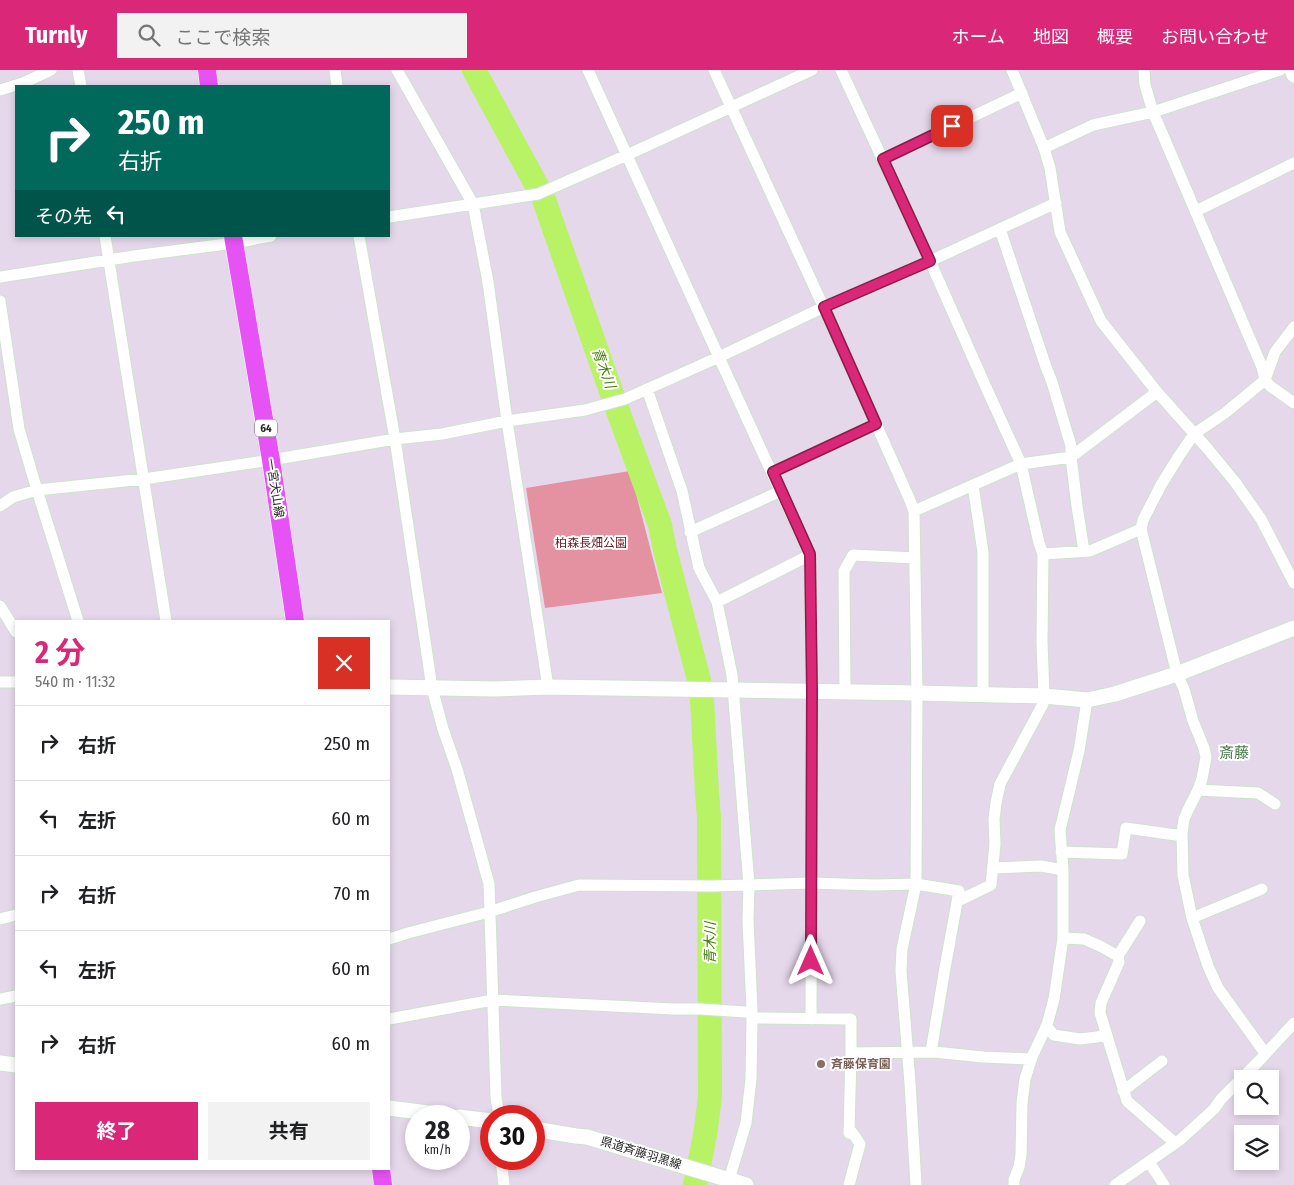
<!DOCTYPE html>
<html lang="ja">
<meta charset="utf-8">
<style>
:root{--surface:#fff;--page:#f2f2f2;--text:#202124;--muted:#757577;--line:#e0e0e0;--accent:#db2777}
body{margin:0;font-family:"Fira Sans Condensed","Noto Sans JP",sans-serif;background:var(--page);color:var(--text);height:100vh;display:flex;flex-direction:column;font-size:19px;white-space:nowrap}
*{box-sizing:border-box;margin:0}
p{font-size:16px;color:var(--muted)}
.icon{flex:none;width:28px;height:28px;fill:none;stroke:currentColor;stroke-width:2;stroke-linecap:round;stroke-linejoin:round}
.map{position:relative;flex:1;overflow:hidden}
.drawer{position:absolute;left:15px;top:550px;width:375px;height:550px;display:flex;flex-direction:column;background:var(--surface);border-radius:0px;box-shadow:0 2px 8px #0003}
.drawer>*{flex:none}
.hud{position:absolute;left:15px;top:15px;width:375px;height:152px;border-radius:0px;box-shadow:0 2px 8px #0003;background:#00695c;color:#fff;overflow:hidden}
.fabs{position:absolute;left:1234px;top:1000px;display:grid;gap:10px}
.fabs a{display:grid;place-items:center;width:45px;height:45px;border-radius:0px;background:var(--surface);box-shadow:0 2px 8px #0003;font-size:25px}
.speed{position:absolute;left:405px;top:1035px;display:flex;gap:10px;font-size:25px;font-weight:700;text-align:center}
.speed>*{display:grid;place-content:center;width:65px;height:65px;border-radius:50%;background:var(--surface);box-shadow:0 2px 8px #0003;line-height:1}
.speed small{font-size:12px;font-weight:400}
.speed .limit{border:8px solid #d22;background:#fff;color:#111}
.pin{position:absolute;display:grid;place-items:center;width:42px;height:42px;color:#fff;margin:-21px;border-radius:10px;box-shadow:0 2px 8px #0006}
.me{position:absolute;width:55px;margin:-28px;rotate:0deg;stroke-linejoin:round;filter:drop-shadow(0 0 4px #0008)}
.turn{display:flex;align-items:center;gap:18px;height:105px;padding:0 20px;font-size:22px}
.turn .icon{width:65px;height:65px;stroke-width:2.5}
.turn b{display:block;font-size:35px;line-height:42px}
.then{display:flex;align-items:center;height:48px;padding:0 20px;background:#0003;gap:10px;font-size:19px}
.round{display:grid;place-items:center;flex:none;width:52px;height:52px;border-radius:0px;background:var(--page)}
.overview{display:flex;align-items:center;justify-content:space-between;height:85px;padding:0 20px}
h1{font-size:30px;font-weight:700;line-height:38px;color:var(--accent)}
.primary-button{display:flex;gap:10px;margin-top:auto;padding:10px 20px}
.primary-button a{flex:1;height:58px;border-radius:0px;background:var(--accent);color:#fff;font-size:20px;font-weight:700;line-height:58px;text-align:center}
.primary-button a+a{background:var(--page);color:var(--text)}
ul{padding:0;list-style:none}
li{display:flex;align-items:center;gap:15px;height:75px;padding:0 20px;border-top:1px solid var(--line)}
li div{flex:1}
li b{display:block;font-size:19px}
li em{font-style:normal}
header{display:flex;align-items:center;gap:30px;box-sizing:border-box;height:70px;padding:0 25px;background:var(--accent);color:#fff}
header strong{font-size:24px}
nav{display:flex;gap:28px;margin-inline-start:auto;font-size:18px}
.search{width:350px;height:45px;background:var(--page);display:flex;align-items:center;gap:12px;box-sizing:border-box;padding:0 18px;border-radius:0px;color:var(--muted);font-size:19px}
.map>svg:first-child{display:block}
.green{fill:#e491a2}
.lines{fill:none;stroke-linecap:round;stroke-linejoin:round}
.river{stroke:#b8f265;stroke-width:24}
.street-casing{stroke:#cee2cd;stroke-width:13}
.secondary-casing{stroke:#cee2cd;stroke-width:17}
.primary-casing{stroke:#fff;stroke-width:19}
.street{stroke:#fff;stroke-width:11}
.secondary{stroke:#fff;stroke-width:15}
.primary{stroke:#e752f5;stroke-width:18}
.route-casing{stroke:#8e194d;stroke-width:12}
.route{stroke:#db2777;stroke-width:9}
.education-dot{fill:#8d6e63;stroke:#fff;stroke-width:2}
.labels{text-anchor:middle;stroke-width:4;stroke-linejoin:round;paint-order:stroke}
.shield{fill:#fff;stroke:#686868;stroke-width:1}
.shield-label{font-size:11px;font-weight:bold;fill:#272727}
.street-label{font-size:12px;fill:#272727;stroke:#fff}
.park-label{font-size:12px;fill:#66161b;stroke:#fff}
.education-label{font-size:12px;font-weight:bold;fill:#785e54;stroke:#fff;text-anchor:start}
.water-label{font-size:14px;font-style:italic;fill:#467f0a;stroke:#fff}
.quarter-label{font-size:15px;fill:#487947;stroke:#fff}
</style>
<header>
<strong>Turnly</strong>
<div class="search"><svg class="icon" aria-label="search" viewBox="0 0 24 24"><circle cx="10" cy="10" r="6"/><path d="M15 15l6 6"/></svg>ここで検索</div>
<nav><a>ホーム</a><a>地図</a><a>概要</a><a>お問い合わせ</a></nav>
</header>
<div class="map">
<svg width="1294" height="1115" viewBox="0 0 1294 1115">
<rect width="100%" height="100%" fill="#e5d8eb"/>
<path class="green" d="M630,401L662,523L545,538L526,418Z"/>
<g class="lines">
<path class="river" d="M474,0L543,127L618,341L660,455L665,480L699,610
M695,1115L705,1065L710,1027L709,748L707,722L702,630"/>
<defs>
<path id="street" d="M78,0L81,16
M335,0L337,16
M397,0L473,134L488,212L507,351L548,617
M588,0L764,386L810,485L812,621L811,949
M714,0L830,251L909,428L914,441L917,623L916,814L902,879L901,901L910,1013L916,1115
M841,0L930,191L985,315L1021,394L1039,473L1043,484L1042,572L1044,626L1043,634L1000,714L996,733L994,749L995,774L991,815L958,831
M1012,0L1044,78L1050,98L1060,162L1101,251L1157,322L1207,378L1235,412L1261,449L1294,513
M1144,0L1145,15L1153,42L1262,297L1265,310L1270,316L1294,333
M0,20L23,13L51,0
M1044,78L1093,55L1153,42L1280,0
M883,89L1022,23
M1196,141L1294,93
M389,147L538,124L627,85L812,0
M1000,159L1046,297L1052,312L1071,376V387L1077,436L1084,481
M105,166L166,551
M359,166L395,369L432,618L443,659L457,699L489,814L496,1027L499,1046
M0,207L134,186L234,173L271,166
M0,231L19,359L37,420L78,551
M647,319L682,421L699,498L717,532L732,605L749,815L748,850L752,940
M773,402L876,354
M973,415L983,482V624
M0,436L13,427L37,420L144,409L271,390L395,369L442,364L507,351L585,340L625,329L719,287L824,237L930,191L1056,133
M914,441L1021,394L1071,387L1157,322
M690,462L781,421
M1043,484L1090,481L1141,459
M717,532L810,485
M0,536L16,562
M0,612H16
M845,622L844,501L853,485L915,488
M1198,720L1258,723L1275,734
M1061,782L1122,784L1126,758L1176,765L1182,763
M993,798L1041,796L1063,800
M1192,848L1262,819
M0,849L16,845
M1140,851L1118,886L1119,892L1101,933L1100,943L1127,1031L1175,1073
M1063,868L1084,869L1100,876L1118,886
M389,869L408,863L489,842L535,827L579,815L713,816L811,813L875,815L916,814L959,821L945,898L931,982
M0,929L16,926
M389,949L493,930L673,939H700L746,942L752,940V948L851,949V983L934,982L983,987L1031,989
M1046,956L1054,965L1080,969L1097,967L1106,965
M1265,983L1218,918L1208,896L1192,848L1183,805L1182,763L1184,749L1188,740L1198,720L1202,709L1206,687L1204,678L1193,651L1184,619L1177,604L1141,459L1143,450L1161,415L1179,386L1194,364L1225,343L1265,310L1275,282L1294,257
M1123,1021L1162,991
M501,1089L504,1115
M1149,1092L1164,1115
M729,1110L746,1053L751,1009L752,948
M849,1115L860,1074L852,1062L849,1063L851,983
M1014,1115V1110L1019,1097L1021,1085L1022,1033L1025,1009L1032,987L1047,955L1054,929L1063,868V800L1060,760L1079,681L1087,630
M1115,1115L1180,1070L1214,1039L1221,1029L1258,992L1294,953"/>
<path id="secondary" d="M1292,0L1294,5
M389,617L493,619L548,617L917,623L1044,626L1087,630L1115,624L1177,604L1294,558
M0,993L16,995
M389,1038L451,1046
M459,1047L491,1051
M534,1059L576,1066L587,1067L746,1115"/>
<path id="primary" d="M207,0L209,16
M233,166L271,390L295,551
M381,1099L383,1115"/>
</defs>
<use href="#street" class="street-casing"/>
<use href="#secondary" class="secondary-casing"/>
<use href="#primary" class="primary-casing"/>
<use href="#street" class="street"/>
<use href="#secondary" class="secondary"/>
<use href="#primary" class="primary"/>
</g>
<g class="lines">
<defs>
<path id="route" d="M811,891L812,621L810,484L773,402L876,354L824,237L930,191L883,89L952,56"/>
</defs>
<use href="#route" class="route-casing"/>
<use href="#route" class="route"/>
</g>
<circle class="education-dot" cx="821" cy="994" r="5"/>
<g class="labels">
<rect class="shield" x="255" y="349.5" width="22" height="17" rx="4"/>
<g class="shield-label">
<text x="266" y="362">64</text>
</g>
<g class="street-label">
<text transform="translate(275 418) rotate(81)" y="4">一宮犬山線</text>
<text transform="translate(641 1083) rotate(17)" y="4">県道斉藤羽黒線</text>
</g>
<g class="park-label">
<text x="591" y="477">柏森長畑公園</text>
</g>
<g class="education-label">
<text x="831" y="998">斉藤保育園</text>
</g>
<g class="water-label">
<text transform="translate(604 298) rotate(70)" y="5">青木川</text>
<text transform="translate(710 873) rotate(-90)" y="5">青木川</text>
</g>
<g class="quarter-label">
<text x="1234" y="688">斎藤</text>
</g>
</g>
</svg>
<div class="fabs">
<a><svg class="icon" aria-label="search" viewBox="0 0 24 24"><circle cx="10" cy="10" r="6"/><path d="M15 15l6 6"/></svg></a>
<a><svg class="icon" aria-label="layers" viewBox="0 0 24 24"><path d="M12 4l9 5-9 5-9-5zM3 14l9 5 9-5"/></svg></a>
</div>
<div class="speed"><div>28<small>km/h</small></div><div class="limit">30</div></div>
<div class="pin" style="left:952px;top:56px;background:#d93025"><svg class="icon" aria-label="arrive" viewBox="0 0 24 24"><path d="M6 21V4h12l-3 4 3 4H6"/></svg></div>
<svg class="me" style="left:811px;top:891px" viewBox="-20 -20 40 40"><path d="M0-17L14 15 0 8-14 15z" fill="#db2777" stroke="#fff" stroke-width="4"/></svg>
<div class="hud">
<div class="turn"><svg class="icon" aria-label="right" viewBox="0 0 24 24"><path d="M7 20v-9h11M14 6l5 5-5 5"/></svg><div><b>250 m</b>右折</div></div>
<div class="then">その先<svg class="icon" aria-label="left" viewBox="0 0 24 24"><path d="M17 20v-9H6M10 6l-5 5 5 5"/></svg></div>
</div>
<section class="drawer">
<div class="overview"><div><h1>2 分</h1><p>540 m · 11:32</p></div><a class="round" style="background:#d93025;color:#fff"><svg class="icon" aria-label="close" viewBox="0 0 24 24"><path d="M6 6l12 12M18 6L6 18"/></svg></a></div>
<ul>
<li><svg class="icon" aria-label="right" viewBox="0 0 24 24"><path d="M7 20v-9h11M14 6l5 5-5 5"/></svg><div><b>右折</b></div><em>250 m</em></li>
<li><svg class="icon" aria-label="left" viewBox="0 0 24 24"><path d="M17 20v-9H6M10 6l-5 5 5 5"/></svg><div><b>左折</b></div><em>60 m</em></li>
<li><svg class="icon" aria-label="right" viewBox="0 0 24 24"><path d="M7 20v-9h11M14 6l5 5-5 5"/></svg><div><b>右折</b></div><em>70 m</em></li>
<li><svg class="icon" aria-label="left" viewBox="0 0 24 24"><path d="M17 20v-9H6M10 6l-5 5 5 5"/></svg><div><b>左折</b></div><em>60 m</em></li>
<li><svg class="icon" aria-label="right" viewBox="0 0 24 24"><path d="M7 20v-9h11M14 6l5 5-5 5"/></svg><div><b>右折</b></div><em>60 m</em></li>
</ul>
<div class="primary-button"><a>終了</a><a>共有</a></div>
</section>
</div>
